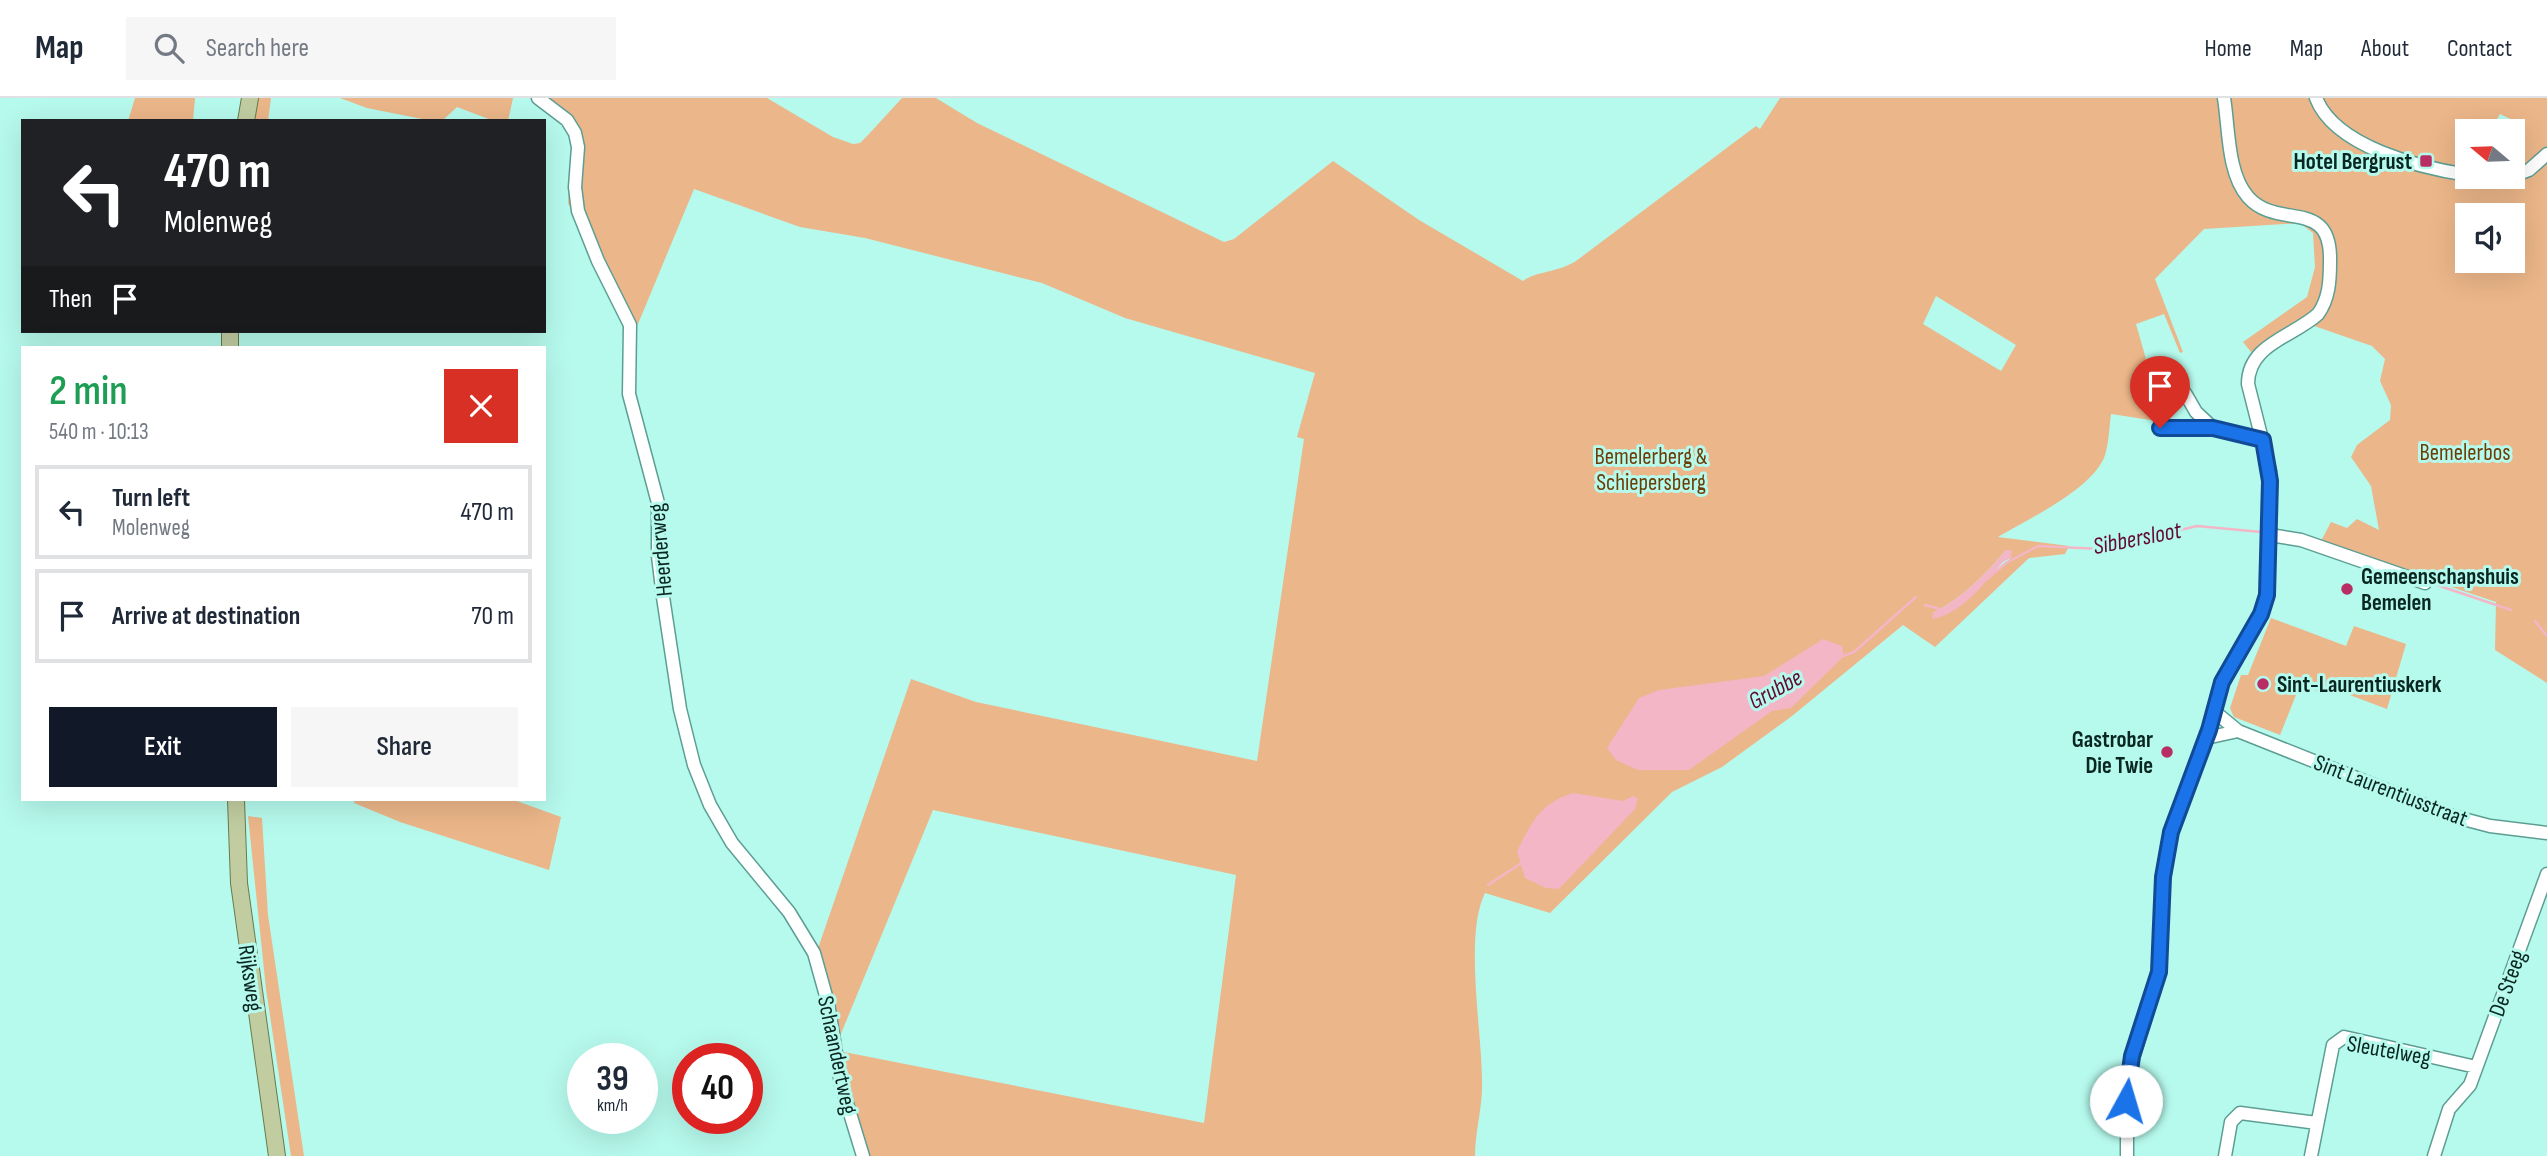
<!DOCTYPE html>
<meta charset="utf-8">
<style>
:root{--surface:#fff;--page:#f6f6f7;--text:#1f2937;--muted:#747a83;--line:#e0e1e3;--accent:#111827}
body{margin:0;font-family:"Sofia Sans Condensed",sans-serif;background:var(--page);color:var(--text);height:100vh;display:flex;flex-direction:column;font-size:26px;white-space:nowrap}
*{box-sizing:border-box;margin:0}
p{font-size:23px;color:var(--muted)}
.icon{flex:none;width:38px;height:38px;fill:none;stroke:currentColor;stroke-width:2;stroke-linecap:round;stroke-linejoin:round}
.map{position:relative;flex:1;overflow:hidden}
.drawer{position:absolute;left:21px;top:248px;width:525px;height:455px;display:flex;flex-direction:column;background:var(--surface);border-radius:0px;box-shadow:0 7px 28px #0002}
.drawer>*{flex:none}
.hud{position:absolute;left:21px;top:21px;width:525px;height:214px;border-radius:0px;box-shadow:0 7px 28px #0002;background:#202124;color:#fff;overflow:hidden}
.needle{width:46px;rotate:289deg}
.fabs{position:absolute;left:2455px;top:21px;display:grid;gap:14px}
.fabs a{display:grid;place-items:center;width:70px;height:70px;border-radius:0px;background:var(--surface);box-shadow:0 7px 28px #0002;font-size:35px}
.speed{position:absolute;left:567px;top:945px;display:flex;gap:14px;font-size:35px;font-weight:700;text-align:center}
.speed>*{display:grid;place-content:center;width:91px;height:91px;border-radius:50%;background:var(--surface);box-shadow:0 7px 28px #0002;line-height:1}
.speed small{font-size:18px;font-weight:400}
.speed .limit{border:10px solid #d22;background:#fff;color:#111}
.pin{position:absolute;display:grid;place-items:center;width:60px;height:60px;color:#fff;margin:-72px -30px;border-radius:50% 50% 50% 0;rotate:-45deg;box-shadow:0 0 7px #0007}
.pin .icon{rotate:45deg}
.me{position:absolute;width:77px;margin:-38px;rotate:6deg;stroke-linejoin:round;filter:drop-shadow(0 0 5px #0008)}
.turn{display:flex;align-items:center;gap:24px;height:147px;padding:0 28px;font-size:32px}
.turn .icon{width:91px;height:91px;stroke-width:2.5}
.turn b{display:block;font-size:49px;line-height:60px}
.then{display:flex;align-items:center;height:66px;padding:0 28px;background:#0003;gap:14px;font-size:26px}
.round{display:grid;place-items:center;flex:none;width:74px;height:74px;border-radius:0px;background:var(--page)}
.headline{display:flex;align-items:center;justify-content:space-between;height:119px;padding:0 28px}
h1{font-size:42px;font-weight:600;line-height:52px;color:#1e9e55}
.cta{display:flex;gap:14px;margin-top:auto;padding:14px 28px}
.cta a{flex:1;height:80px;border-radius:0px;background:var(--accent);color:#fff;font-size:28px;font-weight:600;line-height:80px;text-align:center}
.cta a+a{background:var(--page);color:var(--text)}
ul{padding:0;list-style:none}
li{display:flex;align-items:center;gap:21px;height:94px;margin:0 14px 10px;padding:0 14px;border:4px solid var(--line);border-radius:0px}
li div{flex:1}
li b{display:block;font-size:26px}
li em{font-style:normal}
header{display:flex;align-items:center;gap:42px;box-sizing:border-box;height:98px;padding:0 35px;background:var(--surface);border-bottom:2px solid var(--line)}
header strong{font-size:33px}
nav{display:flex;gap:38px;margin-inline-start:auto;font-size:24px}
.search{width:490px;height:63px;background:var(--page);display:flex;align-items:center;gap:18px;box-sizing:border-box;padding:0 24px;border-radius:0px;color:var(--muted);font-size:26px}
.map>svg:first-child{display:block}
.green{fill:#ebb689;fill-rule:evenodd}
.water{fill:#f3b6c6}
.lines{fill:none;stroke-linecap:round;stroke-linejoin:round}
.stream{stroke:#f3b6c6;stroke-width:2.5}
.minor-casing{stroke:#5d9e93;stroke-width:15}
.major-casing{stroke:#667c4c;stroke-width:18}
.minor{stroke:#fff;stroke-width:12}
.major{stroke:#c1cda1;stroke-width:16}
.route-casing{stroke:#114b97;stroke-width:18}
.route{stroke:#1a73e8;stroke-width:12}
.poi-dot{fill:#b92d65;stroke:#b6faed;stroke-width:2.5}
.labels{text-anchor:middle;stroke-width:6;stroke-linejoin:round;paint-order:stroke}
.poi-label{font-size:23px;font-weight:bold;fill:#0a2621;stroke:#b6faed;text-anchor:end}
.park-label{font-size:23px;fill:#6e3d06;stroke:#b6faed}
.street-label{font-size:23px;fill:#0a2621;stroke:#b6faed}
.water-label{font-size:24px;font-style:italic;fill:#620a31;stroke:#b6faed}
</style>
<header>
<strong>Map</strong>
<div class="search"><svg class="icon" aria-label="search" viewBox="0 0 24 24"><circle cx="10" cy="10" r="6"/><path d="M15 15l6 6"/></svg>Search here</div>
<nav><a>Home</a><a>Map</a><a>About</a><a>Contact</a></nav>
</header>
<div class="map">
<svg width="2547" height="1058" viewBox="0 0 2547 1058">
<rect width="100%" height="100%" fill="#b6faed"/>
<path class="green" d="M135,0H195L193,23H128Z
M256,0H271L268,23H252Z
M340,0H513L508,23H494L457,9L442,23H432L367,10Z
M530,0H767L833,39L853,46L860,45L868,37L902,0H936L977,25L1224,144L1234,141L1333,63L1419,122L1523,183C1536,173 1557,175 1576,163L1756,28L1760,31L1780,0H2547V585L2495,552L2496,504L2320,445L2331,424L2347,430L2357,421L2379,432L2371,388L2351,359L2357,347L2390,322L2391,307L2380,283L2385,261L2372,248L2297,222L2251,254L2243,244L2307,199L2315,169L2313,135L2300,125L2204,131L2155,181L2183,254L2180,255L2164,216L2136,226L2164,324L2111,316C2109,330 2109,347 2104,360C2089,393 2028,421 1998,439L2069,448L2065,456L2029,460L1935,549L1903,527L1792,618L1722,669L1672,694L1550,815L1485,795C1464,837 1482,933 1482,983C1483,1008 1475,1033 1475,1058H867L847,991L839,953L1204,1025L1236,777L933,712L838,943L816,856L911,581L976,604L1257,663L1304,341L1297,339L1315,275L1125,220L1042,185L865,140L800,129L694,91L638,226L626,230L568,105L572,36L544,7ZM2500,16L2521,26L2513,79H2468V33H2490ZM2468,117H2513V163H2468ZM1936,198L2016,247L2001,273L1923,226ZM2006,452L2011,460L1937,520L1933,515C1961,501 1985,477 2006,452Z
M2271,520L2346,548L2354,528L2406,546L2387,611L2323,587L2320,594L2300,587L2280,637L2234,619L2230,610L2241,577H2248Z
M355,702H514L561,719L549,772L400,724L354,705Z
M248,718L262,720L268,817L304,1058H291L266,891Z"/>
<path class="water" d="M2006,452H2012L2011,460L2003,464C1983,486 1962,516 1932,521L1933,515C1961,501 1985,477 2006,452Z
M1823,541L1842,548L1844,558L1791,610L1772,613L1689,672H1638L1616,662L1607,650L1639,600L1659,592L1764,578Z
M1573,695L1623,703L1633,698L1638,701L1635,711L1559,791L1546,790L1525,780L1517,753C1532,724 1540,705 1573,695Z"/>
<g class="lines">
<path class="stream" d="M1987,481L2006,465L2038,448L2101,451L2197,428L2261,434
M2428,484L2511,512
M1925,507L1944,512
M2535,523L2547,538
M1843,558L1854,554L1916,499
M1488,787L1523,764"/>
<defs>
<path id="minor" d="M538,0L567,22L575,35L578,49L575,89L578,113L598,163L630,227L629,296L658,405V458L663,499L680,611L694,667L710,707L732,745L789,814L814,855L828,905L841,986L863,1058
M2316,0C2335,49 2421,70 2468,77
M2513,78L2529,72L2547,56
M2480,79H2510
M2185,295L2196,314L2213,330
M2160,330H2213L2263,342
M2270,437L2301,442L2425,485
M2215,614L2238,633L2452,718L2490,728L2547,735
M2206,640L2238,633
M2127,1058V980L2159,874L2163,779L2171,734L2215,614L2220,590L2261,516L2268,490L2270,373L2248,286C2248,246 2293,239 2318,216C2329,201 2330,183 2330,164C2332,98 2278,133 2248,99C2227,75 2229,30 2224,0
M2225,1058L2231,1024L2240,1015L2317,1025
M2311,1058L2333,947L2344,939L2476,969
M2434,1058L2449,1011L2470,987L2547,776"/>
<path id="major" d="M246,23L250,0
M230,250V233
M236,702L239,785L277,1058"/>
</defs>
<use href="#minor" class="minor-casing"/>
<use href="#major" class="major-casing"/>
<use href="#minor" class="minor"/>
<use href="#major" class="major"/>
</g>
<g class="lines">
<defs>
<path id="route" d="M2126,1003L2132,958L2159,874L2163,779L2171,734L2209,632L2222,584L2261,516L2267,497L2270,383L2263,342L2213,330H2160"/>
</defs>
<use href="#route" class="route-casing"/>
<use href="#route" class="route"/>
</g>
<g class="poi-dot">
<rect x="2419" y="56" width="14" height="14" rx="3.5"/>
<circle cx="2347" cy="491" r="7"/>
<circle cx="2263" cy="586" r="7"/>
<circle cx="2167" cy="654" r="7"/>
</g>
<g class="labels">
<g class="poi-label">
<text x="2412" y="71">Hotel Bergrust</text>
<text x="2361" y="486" text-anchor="start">Gemeenschapshuis<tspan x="2361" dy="26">Bemelen</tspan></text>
<text x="2277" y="594" text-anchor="start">Sint-Laurentiuskerk</text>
<text x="2153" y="649">Gastrobar<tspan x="2153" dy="26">Die Twie</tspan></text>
</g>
<g class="park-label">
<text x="2465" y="362">Bemelerbos</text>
<text x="1651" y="366">Bemelerberg &amp;<tspan x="1651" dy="26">Schiepersberg</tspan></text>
</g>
<g class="street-label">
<text transform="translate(660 452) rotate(-95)" y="8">Heerderweg</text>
<text transform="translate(2391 692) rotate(21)" y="8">Sint Laurentiusstraat</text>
<text transform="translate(251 880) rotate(82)" y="8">Rijksweg</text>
<text transform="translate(2507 885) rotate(-70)" y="8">De Steeg</text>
<text transform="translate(2389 952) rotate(10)" y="8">Sleutelweg</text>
<text transform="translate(838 957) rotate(78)" y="8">Schaandertweg</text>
</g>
<g class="water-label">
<text transform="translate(2137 440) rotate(-11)" y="8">Sibbersloot</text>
<text transform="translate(1775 591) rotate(-29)" y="8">Grubbe</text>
</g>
</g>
</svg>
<div class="fabs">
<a><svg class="needle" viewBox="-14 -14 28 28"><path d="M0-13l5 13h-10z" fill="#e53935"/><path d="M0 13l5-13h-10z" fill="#747a83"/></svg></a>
<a><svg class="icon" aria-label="sound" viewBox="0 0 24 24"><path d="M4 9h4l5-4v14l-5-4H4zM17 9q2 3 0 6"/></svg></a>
</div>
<div class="speed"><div>39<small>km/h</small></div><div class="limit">40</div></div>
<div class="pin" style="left:2160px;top:330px;background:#d93025"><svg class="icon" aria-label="arrive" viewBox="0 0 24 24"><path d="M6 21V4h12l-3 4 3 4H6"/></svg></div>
<svg class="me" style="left:2126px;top:1003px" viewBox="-20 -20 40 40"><circle r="19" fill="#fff"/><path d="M0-13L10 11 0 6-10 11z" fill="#1a73e8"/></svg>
<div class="hud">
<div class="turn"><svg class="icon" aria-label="left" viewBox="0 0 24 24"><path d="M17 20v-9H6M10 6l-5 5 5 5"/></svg><div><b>470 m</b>Molenweg</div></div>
<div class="then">Then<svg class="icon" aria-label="arrive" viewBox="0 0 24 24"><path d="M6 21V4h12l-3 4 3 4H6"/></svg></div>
</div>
<section class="drawer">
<div class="headline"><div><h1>2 min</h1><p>540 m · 10:13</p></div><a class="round" style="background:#d93025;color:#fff"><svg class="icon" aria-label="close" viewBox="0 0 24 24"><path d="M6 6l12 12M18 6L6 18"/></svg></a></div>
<ul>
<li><svg class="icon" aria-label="left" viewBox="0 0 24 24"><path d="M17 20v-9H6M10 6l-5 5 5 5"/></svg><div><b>Turn left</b><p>Molenweg</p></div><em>470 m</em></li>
<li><svg class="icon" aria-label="arrive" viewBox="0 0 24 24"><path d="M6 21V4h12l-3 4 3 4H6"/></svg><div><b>Arrive at destination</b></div><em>70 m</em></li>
</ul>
<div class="cta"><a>Exit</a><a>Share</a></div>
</section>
</div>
